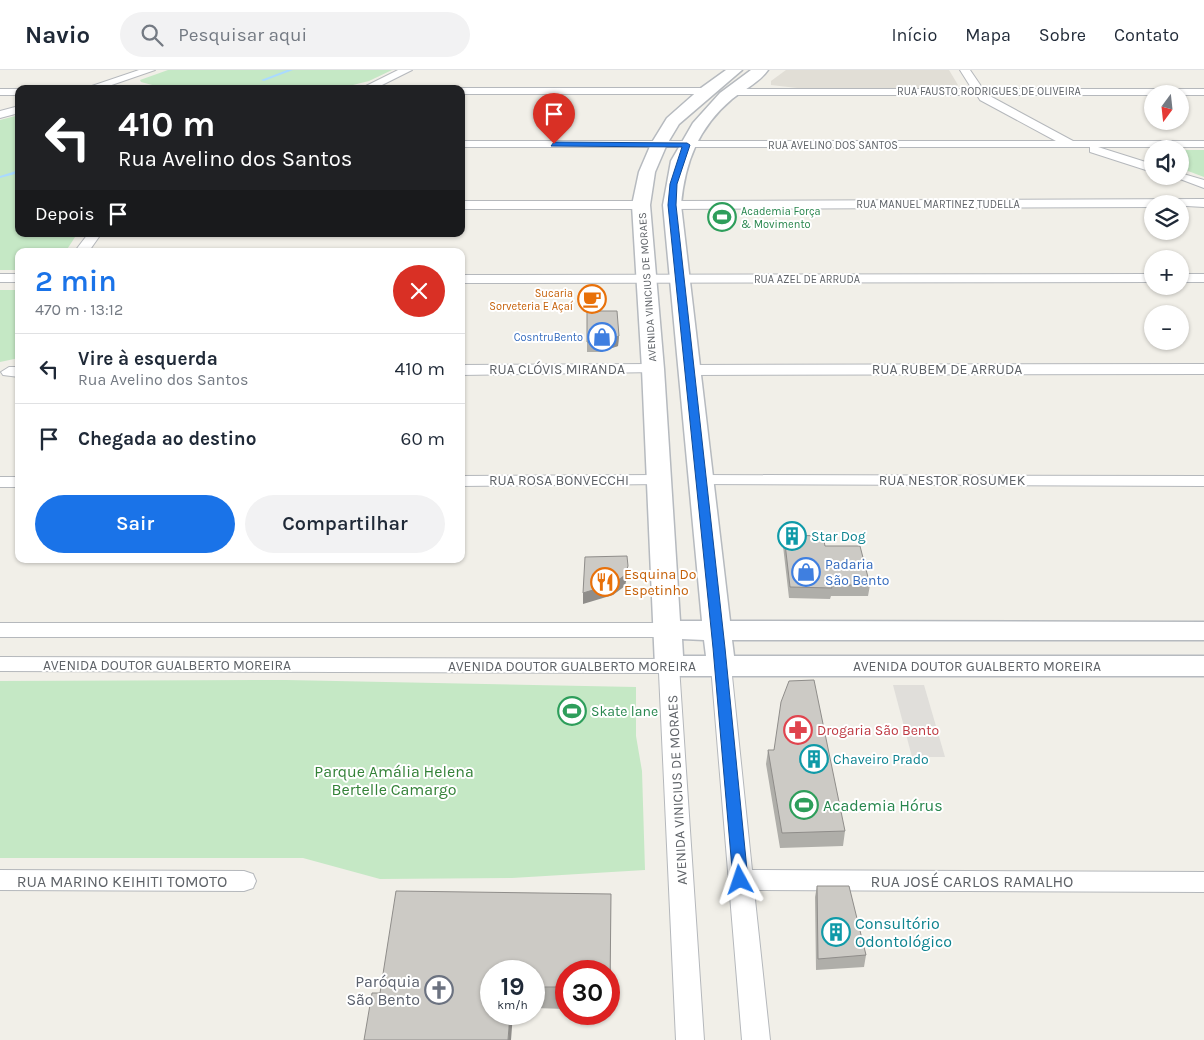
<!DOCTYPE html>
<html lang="pt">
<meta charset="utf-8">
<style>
:root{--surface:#fff;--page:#f2f2f3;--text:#1f2937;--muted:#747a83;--line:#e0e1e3;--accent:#1a73e8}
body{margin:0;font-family:Karla,sans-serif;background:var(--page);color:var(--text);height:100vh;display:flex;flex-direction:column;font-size:19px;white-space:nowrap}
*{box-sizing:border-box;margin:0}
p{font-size:16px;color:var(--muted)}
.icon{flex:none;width:28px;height:28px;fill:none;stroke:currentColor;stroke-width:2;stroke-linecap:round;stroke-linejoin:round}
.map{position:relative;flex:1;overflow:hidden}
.side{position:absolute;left:15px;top:178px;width:450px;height:315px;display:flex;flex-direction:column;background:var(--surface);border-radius:10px;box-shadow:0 1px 4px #0004}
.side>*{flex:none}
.top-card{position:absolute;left:15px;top:15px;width:450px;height:152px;border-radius:10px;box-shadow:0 1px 4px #0004;background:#202124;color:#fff;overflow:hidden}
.needle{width:32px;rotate:195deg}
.tools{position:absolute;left:1144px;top:15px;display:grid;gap:10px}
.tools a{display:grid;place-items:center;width:45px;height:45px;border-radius:50%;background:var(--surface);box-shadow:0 1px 4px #0004;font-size:25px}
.speed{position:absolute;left:480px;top:890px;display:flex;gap:10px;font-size:25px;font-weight:700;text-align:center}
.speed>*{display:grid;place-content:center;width:65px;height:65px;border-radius:50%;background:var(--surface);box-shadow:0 1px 4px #0004;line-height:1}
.speed small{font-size:12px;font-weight:400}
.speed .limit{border:8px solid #d22;background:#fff;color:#111}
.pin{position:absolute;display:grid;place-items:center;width:42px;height:42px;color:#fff;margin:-51px -21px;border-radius:50% 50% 50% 0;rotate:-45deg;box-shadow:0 0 5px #0007}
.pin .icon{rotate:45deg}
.me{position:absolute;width:55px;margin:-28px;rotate:355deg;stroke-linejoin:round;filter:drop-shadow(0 0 4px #0008)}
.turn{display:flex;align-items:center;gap:18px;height:105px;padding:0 20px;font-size:22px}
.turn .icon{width:65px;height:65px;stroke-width:2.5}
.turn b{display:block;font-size:35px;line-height:42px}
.then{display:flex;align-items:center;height:48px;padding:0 20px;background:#0003;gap:10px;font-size:19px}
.round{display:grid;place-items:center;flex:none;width:52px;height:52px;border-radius:26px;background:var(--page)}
.overview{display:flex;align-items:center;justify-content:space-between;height:85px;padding:0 20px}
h1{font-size:30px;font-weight:600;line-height:38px;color:var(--accent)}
.cta{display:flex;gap:10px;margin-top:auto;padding:10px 20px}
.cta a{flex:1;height:58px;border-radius:30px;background:var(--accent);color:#fff;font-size:20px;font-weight:600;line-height:58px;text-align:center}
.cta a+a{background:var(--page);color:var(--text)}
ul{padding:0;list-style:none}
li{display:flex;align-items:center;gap:15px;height:70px;padding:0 20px;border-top:1px solid var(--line)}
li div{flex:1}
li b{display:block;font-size:19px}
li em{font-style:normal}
header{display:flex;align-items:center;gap:30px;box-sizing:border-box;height:70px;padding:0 25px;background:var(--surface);border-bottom:1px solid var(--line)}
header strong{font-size:24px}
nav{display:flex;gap:28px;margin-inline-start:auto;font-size:18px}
.search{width:350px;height:45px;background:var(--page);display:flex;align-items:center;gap:12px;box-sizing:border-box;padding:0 18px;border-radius:28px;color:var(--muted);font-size:19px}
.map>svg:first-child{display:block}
.industrial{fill:#e0deda}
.education{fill:#e1ded6}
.green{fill:#c5e8c5}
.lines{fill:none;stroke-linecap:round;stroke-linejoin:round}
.stream{fill:#aadaff;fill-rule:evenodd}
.street-casing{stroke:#b5b8bc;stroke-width:2}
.secondary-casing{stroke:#b6babf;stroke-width:3}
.street{fill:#fff;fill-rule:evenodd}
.secondary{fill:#fff;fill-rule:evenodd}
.wall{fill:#afaea9}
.shaded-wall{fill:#8f8d8a}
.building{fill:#cccac5;stroke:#8f8d8a}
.route{fill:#1a73e8;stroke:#114b97}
.labels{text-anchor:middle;stroke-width:4;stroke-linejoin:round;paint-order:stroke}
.far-street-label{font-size:11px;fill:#5f6368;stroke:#fff}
.far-leisure-label{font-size:11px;fill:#27864d;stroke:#fff;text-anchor:start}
.far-food-label{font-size:11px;fill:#c56008;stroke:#fff;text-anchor:end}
.far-shop-label{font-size:11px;fill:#366cbe;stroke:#fff;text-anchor:end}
.street-label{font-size:14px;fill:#5f6368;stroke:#fff}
.culture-label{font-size:14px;fill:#0d838f;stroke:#fff;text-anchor:start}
.shop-label{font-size:14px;fill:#366cbe;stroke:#fff;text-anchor:start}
.food-label{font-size:14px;fill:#c56008;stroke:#fff;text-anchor:start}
.leisure-label{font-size:14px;fill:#27864d;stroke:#fff;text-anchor:start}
.health-label{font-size:14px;fill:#be3a42;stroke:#fff;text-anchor:start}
.near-park-label{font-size:16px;fill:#348238;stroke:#fff}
.near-leisure-label{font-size:16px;fill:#27864d;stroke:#fff;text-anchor:start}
.near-street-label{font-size:16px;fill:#5f6368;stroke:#fff}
.near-culture-label{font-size:16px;fill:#0d838f;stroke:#fff;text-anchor:start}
.near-worship-label{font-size:16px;fill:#5b616d;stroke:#fff;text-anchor:end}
</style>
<header>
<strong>Navio</strong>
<div class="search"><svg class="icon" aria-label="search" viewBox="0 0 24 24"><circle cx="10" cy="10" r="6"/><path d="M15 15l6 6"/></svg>Pesquisar aqui</div>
<nav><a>Início</a><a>Mapa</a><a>Sobre</a><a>Contato</a></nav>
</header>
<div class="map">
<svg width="1204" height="970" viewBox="0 0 1204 970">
<rect width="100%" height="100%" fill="#f1efe8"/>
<path class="industrial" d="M893,615H924L945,687H912Z"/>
<path class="education" d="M786,0H949L958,15L953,18H797L771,15V11Z"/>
<path class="green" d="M168,0H392L369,11L353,15L156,16L141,12L140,10Z
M19,45V164H77L66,181H19V200H0V50Z
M1183,80H1204V107L1180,98V81Z
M0,220H19V288L0,292Z
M286,610L636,617V666L642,701L645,800L512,808L380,809L303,788H0V611Z"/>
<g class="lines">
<path class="stream" d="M287,0H293L264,11L261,10Z
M19,100V103L0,108V106Z"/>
<defs>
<path id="street" d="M139,0H155L100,19H83Z
M398,0H412L374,19H360Z
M960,0H970L983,19H1204V25H988L1073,71H1204V77H1098L1152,94V102L1090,82V77H461V71H1056L980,30L977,25H729L724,22L729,19H972Z
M461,18H706L711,21L706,24H461V19H457Z
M0,19H19V25H0Z
M19,36V43L0,48V41Z
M1180,103L1204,110V118L1172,106H1180Z
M1204,129V137L1152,134V137L672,139L666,135L672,131Z
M461,131H641L647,135L641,139H461Z
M88,164H101L89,181H75Z
M0,204H19V212H0Z
M1152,204V212L461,213V205Z
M1180,204H1204V212H1180Z
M653,294L661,299L658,302L461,305V295Z
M1204,294V304L690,305L682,300L690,295Z
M9,297H19V307L3,305L1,302Z
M658,405L664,406L667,410L664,414L461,416V406Z
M700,405L1204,406V416L694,414L691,410L694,406Z
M0,407H19V417H0Z
M0,553H667L674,555L677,560L674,565L667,567H0Z
M0,587L669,589L676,591L679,596L704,970H676L659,603L0,601Z
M721,589L728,591L731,596L752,800L1204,802V822L754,820L770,970H742L711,596L714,591Z
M0,800L244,801L253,804L256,811L253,818L244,821L0,820Z"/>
<path id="secondary" d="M726,0H742L679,54L667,74L655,102L650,135L664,299L680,551H702L663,135L671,91L693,53L720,23L751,0H768C760,12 743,20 732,29C698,58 685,92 681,135L730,551L1204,552V570H732L734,586H1204V606H669L659,603L655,596L642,299L632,135L639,102L651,74L667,48L701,18ZM682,569L704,570L706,586H683Z"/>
</defs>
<use href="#street" class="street-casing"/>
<use href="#secondary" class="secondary-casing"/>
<use href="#street" class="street"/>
<use href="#secondary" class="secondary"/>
</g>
<path class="wall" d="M587,241L619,266L618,276L600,282H587Z
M784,465L825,476L870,515L868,526H831L830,529L789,528L783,476Z
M768,680L845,761L843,776L780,778L766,694Z
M817,816L866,885L864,897L816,900L815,827Z
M611,824L610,939H609V901H566V939L534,938V901L380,923Z"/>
<path class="shaded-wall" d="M619,266L618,276L600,282L599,272Z
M628,496L627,507L625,516L613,525L583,534V523Z
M510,944H513L511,970H508Z"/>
<path class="building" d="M587,241H617L619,266L599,272H587Z
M784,465L823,466L825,476H860L870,515H831L832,518L790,517Z
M627,486L628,496L625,505L613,514L583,523L585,487Z
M814,610L845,761L782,763L768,680H774L781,632L789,611Z
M817,816H849L866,885L818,889Z
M396,821L611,824L610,918H609V901H566V917H534V901H491V944H510L508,970H364L372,923H380Z"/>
<path class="route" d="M554,72L687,73L690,75L677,114L676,135L725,578L748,810L746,814L740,816L735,814L733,810L713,578L668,135L670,114L682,77L551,76Z"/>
<defs>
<symbol id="stadium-ring" viewBox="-11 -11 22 22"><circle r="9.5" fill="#fff" stroke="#2e9e5b" stroke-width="1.5"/><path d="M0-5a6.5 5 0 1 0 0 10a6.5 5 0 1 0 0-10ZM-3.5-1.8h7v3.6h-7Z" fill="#2e9e5b"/></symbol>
<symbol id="cafe-ring" viewBox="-11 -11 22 22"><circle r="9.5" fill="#fff" stroke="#e8710a" stroke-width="1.5"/><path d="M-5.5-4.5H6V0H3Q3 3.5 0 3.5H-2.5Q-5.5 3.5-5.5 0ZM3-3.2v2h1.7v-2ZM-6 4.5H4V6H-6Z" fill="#e8710a"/></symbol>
<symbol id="shop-ring" viewBox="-11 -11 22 22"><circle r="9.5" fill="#fff" stroke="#3f7fe0" stroke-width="1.5"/><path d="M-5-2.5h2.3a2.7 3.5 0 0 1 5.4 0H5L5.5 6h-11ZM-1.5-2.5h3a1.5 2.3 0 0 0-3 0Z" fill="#3f7fe0"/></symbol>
<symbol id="building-ring" viewBox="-11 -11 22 22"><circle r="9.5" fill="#fff" stroke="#0f9aa8" stroke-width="1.5"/><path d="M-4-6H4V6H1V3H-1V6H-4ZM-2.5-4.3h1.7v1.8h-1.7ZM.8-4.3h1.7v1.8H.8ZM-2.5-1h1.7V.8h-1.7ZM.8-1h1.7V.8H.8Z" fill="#0f9aa8"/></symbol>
<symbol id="restaurant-ring" viewBox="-11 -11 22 22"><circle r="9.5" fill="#fff" stroke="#e8710a" stroke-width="1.5"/><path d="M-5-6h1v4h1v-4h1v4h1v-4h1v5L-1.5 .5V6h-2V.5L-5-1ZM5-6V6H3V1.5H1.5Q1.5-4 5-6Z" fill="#e8710a"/></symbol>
<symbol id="pharmacy-ring" viewBox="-11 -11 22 22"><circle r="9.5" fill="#fff" stroke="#e0444e" stroke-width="1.5"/><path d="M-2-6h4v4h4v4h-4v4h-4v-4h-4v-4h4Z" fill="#e0444e"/></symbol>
<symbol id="church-ring" viewBox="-11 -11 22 22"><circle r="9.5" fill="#fff" stroke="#6b7280" stroke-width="1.5"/><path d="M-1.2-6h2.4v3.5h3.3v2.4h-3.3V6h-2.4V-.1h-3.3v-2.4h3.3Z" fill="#6b7280"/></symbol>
</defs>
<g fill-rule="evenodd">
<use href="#stadium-ring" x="706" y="131" width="32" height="32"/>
<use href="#cafe-ring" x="576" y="213" width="32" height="32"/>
<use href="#shop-ring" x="586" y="251" width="32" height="32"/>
<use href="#building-ring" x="776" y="450" width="32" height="32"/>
<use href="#shop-ring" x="790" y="486" width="32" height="32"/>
<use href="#restaurant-ring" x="589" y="496" width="32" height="32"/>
<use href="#stadium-ring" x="556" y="625" width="32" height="32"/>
<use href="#pharmacy-ring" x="782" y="644" width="32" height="32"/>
<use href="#building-ring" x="798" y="673" width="32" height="32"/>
<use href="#stadium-ring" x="788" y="719" width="32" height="32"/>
<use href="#building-ring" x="820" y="846" width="32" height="32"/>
<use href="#church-ring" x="423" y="904" width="32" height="32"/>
</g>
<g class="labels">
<g class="far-street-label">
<text x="989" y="25">RUA FAUSTO RODRIGUES DE OLIVEIRA</text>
<text x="833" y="79">RUA AVELINO DOS SANTOS</text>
<text x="938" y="138">RUA MANUEL MARTINEZ TUDELLA</text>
<text x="807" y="213">RUA AZEL DE ARRUDA</text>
<text transform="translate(647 217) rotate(-94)" y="4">AVENIDA VINICIUS DE MORAES</text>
</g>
<g class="far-leisure-label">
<text x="741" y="145">Academia Força<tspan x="741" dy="13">&amp; Movimento</tspan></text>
</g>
<g class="far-food-label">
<text x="573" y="227">Sucaria<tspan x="573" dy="13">Sorveteria E Açaí</tspan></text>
</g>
<g class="far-shop-label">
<text x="583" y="271">CosntruBento</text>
</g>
<g class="street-label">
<text x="557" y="304">RUA CLÓVIS MIRANDA</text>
<text x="947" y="304">RUA RUBEM DE ARRUDA</text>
<text x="559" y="415">RUA ROSA BONVECCHI</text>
<text x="952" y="415">RUA NESTOR ROSUMEK</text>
<text x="167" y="600">AVENIDA DOUTOR GUALBERTO MOREIRA</text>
<text x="572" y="601">AVENIDA DOUTOR GUALBERTO MOREIRA</text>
<text x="977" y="601">AVENIDA DOUTOR GUALBERTO MOREIRA</text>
<text transform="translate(677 720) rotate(-93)" y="5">AVENIDA VINICIUS DE MORAES</text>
</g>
<g class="culture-label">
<text x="811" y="471">Star Dog</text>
<text x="833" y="694">Chaveiro Prado</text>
</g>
<g class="shop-label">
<text x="825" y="499">Padaria<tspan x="825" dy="16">São Bento</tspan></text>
</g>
<g class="food-label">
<text x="624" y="509">Esquina Do<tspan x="624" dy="16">Espetinho</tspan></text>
</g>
<g class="leisure-label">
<text x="591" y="646">Skate lane</text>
</g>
<g class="health-label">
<text x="817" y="665">Drogaria São Bento</text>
</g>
<g class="near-park-label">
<text x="394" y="707">Parque Amália Helena<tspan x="394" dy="18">Bertelle Camargo</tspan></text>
</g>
<g class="near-leisure-label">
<text x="823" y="741">Academia Hórus</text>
</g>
<g class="near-street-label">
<text x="122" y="817">RUA MARINO KEIHITI TOMOTO</text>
<text x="972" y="817">RUA JOSÉ CARLOS RAMALHO</text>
</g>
<g class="near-culture-label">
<text x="855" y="859">Consultório<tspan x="855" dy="18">Odontológico</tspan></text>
</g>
<g class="near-worship-label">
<text x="420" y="917">Paróquia<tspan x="420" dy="18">São Bento</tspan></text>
</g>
</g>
</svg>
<div class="tools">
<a><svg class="needle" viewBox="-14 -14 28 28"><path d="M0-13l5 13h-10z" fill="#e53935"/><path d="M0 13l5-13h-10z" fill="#747a83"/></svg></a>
<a><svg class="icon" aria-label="sound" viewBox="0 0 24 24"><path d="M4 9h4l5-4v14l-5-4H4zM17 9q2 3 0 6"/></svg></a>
<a><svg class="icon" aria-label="layers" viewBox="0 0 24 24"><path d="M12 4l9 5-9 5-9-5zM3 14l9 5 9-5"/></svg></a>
<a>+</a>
<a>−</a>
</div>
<div class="speed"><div>19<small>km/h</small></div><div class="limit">30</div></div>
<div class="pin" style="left:554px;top:74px;background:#d93025"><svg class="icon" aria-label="arrive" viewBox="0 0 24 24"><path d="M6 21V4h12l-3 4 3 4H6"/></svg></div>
<svg class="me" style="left:740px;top:810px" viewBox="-20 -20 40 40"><path d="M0-17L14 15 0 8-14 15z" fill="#1a73e8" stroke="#fff" stroke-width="4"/></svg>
<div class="top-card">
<div class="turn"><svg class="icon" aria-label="left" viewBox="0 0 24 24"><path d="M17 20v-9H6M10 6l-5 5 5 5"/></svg><div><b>410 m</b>Rua Avelino dos Santos</div></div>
<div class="then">Depois<svg class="icon" aria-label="arrive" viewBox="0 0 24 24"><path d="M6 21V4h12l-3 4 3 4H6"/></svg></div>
</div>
<section class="side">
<div class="overview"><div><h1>2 min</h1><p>470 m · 13:12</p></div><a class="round" style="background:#d93025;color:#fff"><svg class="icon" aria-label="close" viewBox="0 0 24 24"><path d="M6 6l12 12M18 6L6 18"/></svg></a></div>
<ul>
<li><svg class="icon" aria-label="left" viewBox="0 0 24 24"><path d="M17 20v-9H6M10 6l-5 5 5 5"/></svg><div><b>Vire à esquerda</b><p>Rua Avelino dos Santos</p></div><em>410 m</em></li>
<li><svg class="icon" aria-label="arrive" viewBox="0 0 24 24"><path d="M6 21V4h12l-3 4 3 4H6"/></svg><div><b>Chegada ao destino</b></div><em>60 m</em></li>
</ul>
<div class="cta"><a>Sair</a><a>Compartilhar</a></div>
</section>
</div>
